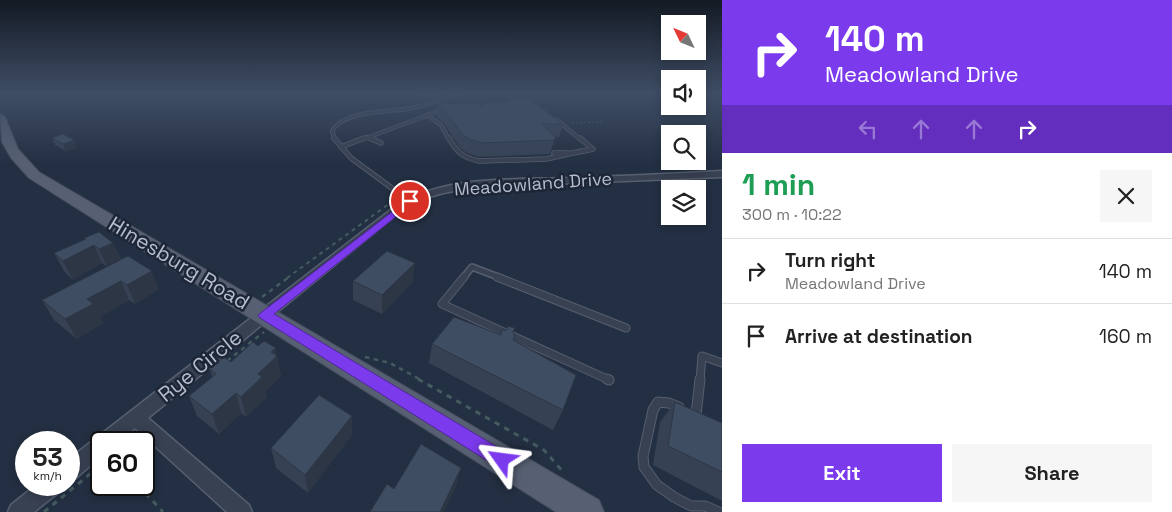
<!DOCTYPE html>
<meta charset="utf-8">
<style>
:root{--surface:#fff;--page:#f6f6f6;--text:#222;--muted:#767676;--line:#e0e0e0;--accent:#7c3aed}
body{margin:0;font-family:"Space Grotesk",sans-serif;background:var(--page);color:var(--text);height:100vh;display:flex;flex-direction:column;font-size:19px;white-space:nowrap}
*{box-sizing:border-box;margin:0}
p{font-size:16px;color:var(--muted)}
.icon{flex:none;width:28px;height:28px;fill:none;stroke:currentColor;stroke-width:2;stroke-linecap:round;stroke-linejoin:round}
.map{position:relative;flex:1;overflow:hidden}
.panel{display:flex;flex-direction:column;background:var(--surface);width:450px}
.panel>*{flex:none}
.guide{background:#7c3aed;color:#fff;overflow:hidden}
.needle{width:32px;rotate:313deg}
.tools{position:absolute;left:661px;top:15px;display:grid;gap:10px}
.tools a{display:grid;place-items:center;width:45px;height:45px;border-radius:0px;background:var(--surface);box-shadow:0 2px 8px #0003;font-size:25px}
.speed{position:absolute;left:15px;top:431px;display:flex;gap:10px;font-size:25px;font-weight:700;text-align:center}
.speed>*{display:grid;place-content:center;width:65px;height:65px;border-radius:50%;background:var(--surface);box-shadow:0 2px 8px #0003;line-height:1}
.speed small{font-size:12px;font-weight:400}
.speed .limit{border:2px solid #111;border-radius:8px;background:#fff;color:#111}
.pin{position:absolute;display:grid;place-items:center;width:42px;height:42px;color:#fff;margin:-21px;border:2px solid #fff;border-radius:50%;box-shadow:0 1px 5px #0007}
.me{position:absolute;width:55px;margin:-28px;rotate:301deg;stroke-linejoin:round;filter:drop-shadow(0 0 4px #0008)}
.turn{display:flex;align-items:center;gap:18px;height:105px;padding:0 20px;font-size:22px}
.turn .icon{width:65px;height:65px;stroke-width:2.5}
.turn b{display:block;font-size:35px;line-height:42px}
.lanes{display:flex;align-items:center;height:48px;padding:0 20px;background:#0003;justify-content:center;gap:25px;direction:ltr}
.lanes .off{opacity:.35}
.round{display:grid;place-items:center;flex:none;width:52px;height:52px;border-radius:0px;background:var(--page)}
.head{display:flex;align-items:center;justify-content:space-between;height:85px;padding:0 20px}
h1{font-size:30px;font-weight:700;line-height:38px;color:#1e9e55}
.action{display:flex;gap:10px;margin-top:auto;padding:10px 20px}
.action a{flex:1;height:58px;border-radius:0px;background:var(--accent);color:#fff;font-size:20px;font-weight:700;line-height:58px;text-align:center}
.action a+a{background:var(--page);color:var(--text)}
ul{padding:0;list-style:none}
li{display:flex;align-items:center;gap:15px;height:65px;padding:0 20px;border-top:1px solid var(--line)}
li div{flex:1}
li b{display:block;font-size:19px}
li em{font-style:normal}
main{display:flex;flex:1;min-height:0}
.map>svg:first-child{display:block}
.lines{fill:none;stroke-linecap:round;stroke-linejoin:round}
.service-far4-casing{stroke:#565f6f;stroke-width:4.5}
.service-far3-casing{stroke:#565f6f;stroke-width:5.5}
.service-far2-casing{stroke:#565f6f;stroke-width:8}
.service-far1-casing{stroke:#565f6f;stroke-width:9}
.service-casing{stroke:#565f6f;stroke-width:11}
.minor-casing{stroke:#565f6f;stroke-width:3}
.primary-casing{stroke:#424a5b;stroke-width:2}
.path-far3{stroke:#445b60;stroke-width:1;stroke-dasharray:2 2;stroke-linecap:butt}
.path-far2{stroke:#445b60;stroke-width:2;stroke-dasharray:4 4;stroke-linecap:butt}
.path-far1{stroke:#445b60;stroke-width:2.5;stroke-dasharray:4.5 4.5;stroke-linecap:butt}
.path{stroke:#445b60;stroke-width:3;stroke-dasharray:5.5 5.5;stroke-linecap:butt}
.service-far4{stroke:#384152;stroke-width:3}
.service-far3{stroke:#384152;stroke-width:4}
.service-far2{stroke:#384152;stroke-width:5}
.service-far1{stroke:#384152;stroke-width:7}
.service{stroke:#384152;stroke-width:9}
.minor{fill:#384152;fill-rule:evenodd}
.primary{fill:#566072;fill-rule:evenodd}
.wall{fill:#364254}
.shaded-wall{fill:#2c3645}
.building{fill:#3f4d62;stroke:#2c3645}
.route{fill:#7c3aed;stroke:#51269a}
.labels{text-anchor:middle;stroke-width:5;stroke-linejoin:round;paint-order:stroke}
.street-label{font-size:18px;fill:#b5bdcc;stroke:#1d2637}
.near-street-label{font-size:21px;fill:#b5bdcc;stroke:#1d2637}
</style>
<main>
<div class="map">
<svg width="722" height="512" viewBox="0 0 722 512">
<rect width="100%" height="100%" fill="#232f42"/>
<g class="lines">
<defs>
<path id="service-far4" d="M420,93L443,99
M427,115L441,125L449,140
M557,120L581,140
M367,137L373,140
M335,140L332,131C345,109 389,113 412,108C429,105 445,98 461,93
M361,140L444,109"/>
<path id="service-far3" d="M334,138L351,158L408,200
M370,138L381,143
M449,138C456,152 464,158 479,161L546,159L582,151
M341,147L364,138
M579,152L593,149L580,138
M554,153H568"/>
<path id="service-far2" d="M407,199L410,201
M463,278L472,267L501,278"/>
<path id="service-far1" d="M464,277L442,304L609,380
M497,277L626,328
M700,380L702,356L722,363"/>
<path id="service" d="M607,379L609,380
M679,407L669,403L658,402L653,410L643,456L644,467L657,485L674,497L691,506H705L719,512
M692,413L696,415L700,379"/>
<path id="minor" d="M722,171V177L477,187C451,191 426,195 403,209L148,418L249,505L252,512H227L135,428L118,442H101V456L76,478L69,480V459L397,205C447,175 512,180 569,178C620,176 671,174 722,171Z
M36,485H62L59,492L34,512H8L11,505Z"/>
<path id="primary" d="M0,114L5,117L18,149L39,172L599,500L604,512H556L29,178L11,158L2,142Z"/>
</defs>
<use href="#service-far4" class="service-far4-casing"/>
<use href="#service-far3" class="service-far3-casing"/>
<use href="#service-far2" class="service-far2-casing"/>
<use href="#service-far1" class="service-far1-casing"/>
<use href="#service" class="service-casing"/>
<use href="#minor" class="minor-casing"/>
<use href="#primary" class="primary-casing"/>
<path class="path-far3" d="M572,123L603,122"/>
<path class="path-far2" d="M287,278L393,201"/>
<path class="path-far1" d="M262,297L289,277
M365,357L390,363L421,380
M227,361L264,332"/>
<path class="path" d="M418,379L544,450L564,473
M129,442L137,436
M138,485L163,512
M44,512L101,465"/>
<use href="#service-far4" class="service-far4"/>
<use href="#service-far3" class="service-far3"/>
<use href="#service-far2" class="service-far2"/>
<use href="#service-far1" class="service-far1"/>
<use href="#service" class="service"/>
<use href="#minor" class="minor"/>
<use href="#primary" class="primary"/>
</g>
<path class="wall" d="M508,99L563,124L559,137H555L550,154L479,157L467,153L460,148L444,123L437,117L439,104L481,106L507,102Z
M52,138L77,148L66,151L55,145Z
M84,238L113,243L121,259L159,289L135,304L129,300L100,317L103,323L77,339L54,320L42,300L107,267L102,263L73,280L64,271L54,253L85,240Z
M353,281L413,282L382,314L353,300Z
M513,333L515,336L514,341L563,410L553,430L429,363L432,344Z
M258,346L277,356L281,376L266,391L267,397L246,417L241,413L219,434L197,416L189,396L212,377L210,369L231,362Z
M675,402L722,423V501L653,465L660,422Z
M352,435L308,493L276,468L271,448Z"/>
<path class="shaded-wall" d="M74,140L77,148L66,151L63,144Z
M113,243L121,261L107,267L99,249Z
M94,245L102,263L73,280L63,261Z
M415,263L413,282L382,314V295Z
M152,271L159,289L135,304L127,285Z
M121,281L129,300L100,317L103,323L77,339L65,319L87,299Z
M276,348L281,376L266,391L267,397L246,417L241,397L258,374L271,352Z
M236,393L241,413L219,434L212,414Z
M352,416V435L308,493L305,475Z
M461,468L456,487L444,512H440Z"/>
<path class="building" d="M508,99H530L563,124H541L555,136V140L482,143L469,139L462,134L445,110L439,104L477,103L481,106L485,103L511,102Z
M63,134L74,140L63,144L52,138Z
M99,232L113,243L99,249L94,245L63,261L54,253L86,239L84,238Z
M387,251L415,263L382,295L353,281Z
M128,256L152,271L127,285L121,281L87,299L93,304L65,319L42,300Z
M454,317L501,335L502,330H506L508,326L515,328L513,332L515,336L513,340L576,375L563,410L432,344Z
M264,341L276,348L271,352L277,356L258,374L262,377L241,397L236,393L212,414L189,396L216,374L210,369L224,357L231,362L253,342L258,346Z
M319,395L352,416L305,475L271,448Z
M675,402L722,423V472L668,446Z
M421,444L461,468L440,512H370L387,484L394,489Z"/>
<linearGradient id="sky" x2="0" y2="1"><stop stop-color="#131a24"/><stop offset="0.57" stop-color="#3f4d65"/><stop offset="1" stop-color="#3f4d65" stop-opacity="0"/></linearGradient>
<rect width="722" height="164" fill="url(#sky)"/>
<path class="route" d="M410,198L413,199V203L274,314L509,454L511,460L509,467L502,470L260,318L258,315Z"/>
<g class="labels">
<g class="street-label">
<text transform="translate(533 184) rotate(-4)" y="6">Meadowland Drive</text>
</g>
<g class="near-street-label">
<text transform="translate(179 263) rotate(31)" y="7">Hinesburg Road</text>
<text transform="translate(200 366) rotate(-39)" y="7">Rye Circle</text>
</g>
</g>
</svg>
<div class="tools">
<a><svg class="needle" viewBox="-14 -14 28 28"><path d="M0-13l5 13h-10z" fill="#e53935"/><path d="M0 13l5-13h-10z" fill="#767676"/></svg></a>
<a><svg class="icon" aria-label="sound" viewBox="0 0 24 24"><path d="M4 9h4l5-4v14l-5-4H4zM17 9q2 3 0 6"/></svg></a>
<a><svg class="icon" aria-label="search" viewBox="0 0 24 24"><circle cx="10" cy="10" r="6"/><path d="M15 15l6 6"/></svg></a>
<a><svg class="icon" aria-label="layers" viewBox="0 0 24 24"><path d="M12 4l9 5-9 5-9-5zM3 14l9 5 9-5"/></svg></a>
</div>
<div class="speed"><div>53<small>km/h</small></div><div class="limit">60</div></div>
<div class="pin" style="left:410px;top:201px;background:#d93025"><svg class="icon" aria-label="arrive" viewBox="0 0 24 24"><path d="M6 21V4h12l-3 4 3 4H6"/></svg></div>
<svg class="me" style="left:502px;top:460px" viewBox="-20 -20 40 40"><path d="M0-17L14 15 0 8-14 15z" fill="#7c3aed" stroke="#fff" stroke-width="4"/></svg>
</div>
<section class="panel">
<div class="guide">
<div class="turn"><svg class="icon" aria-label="right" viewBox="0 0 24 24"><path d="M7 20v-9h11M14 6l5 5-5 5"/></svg><div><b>140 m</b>Meadowland Drive</div></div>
<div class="lanes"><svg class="icon off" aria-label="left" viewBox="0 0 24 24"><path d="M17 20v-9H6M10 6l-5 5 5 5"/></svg><svg class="icon off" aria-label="ahead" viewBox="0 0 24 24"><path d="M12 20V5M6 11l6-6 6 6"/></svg><svg class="icon off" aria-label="ahead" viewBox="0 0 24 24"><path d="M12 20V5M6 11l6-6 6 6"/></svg><svg class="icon" aria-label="right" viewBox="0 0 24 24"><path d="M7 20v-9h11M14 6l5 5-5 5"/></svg></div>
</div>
<div class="head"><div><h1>1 min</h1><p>300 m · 10:22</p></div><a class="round"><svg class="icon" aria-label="close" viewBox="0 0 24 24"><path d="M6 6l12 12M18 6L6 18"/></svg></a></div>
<ul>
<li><svg class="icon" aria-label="right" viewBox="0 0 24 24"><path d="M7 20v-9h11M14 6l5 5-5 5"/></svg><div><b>Turn right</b><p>Meadowland Drive</p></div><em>140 m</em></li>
<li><svg class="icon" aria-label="arrive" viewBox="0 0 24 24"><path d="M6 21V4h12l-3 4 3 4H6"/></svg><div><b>Arrive at destination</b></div><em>160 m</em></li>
</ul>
<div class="action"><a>Exit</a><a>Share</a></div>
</section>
</main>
